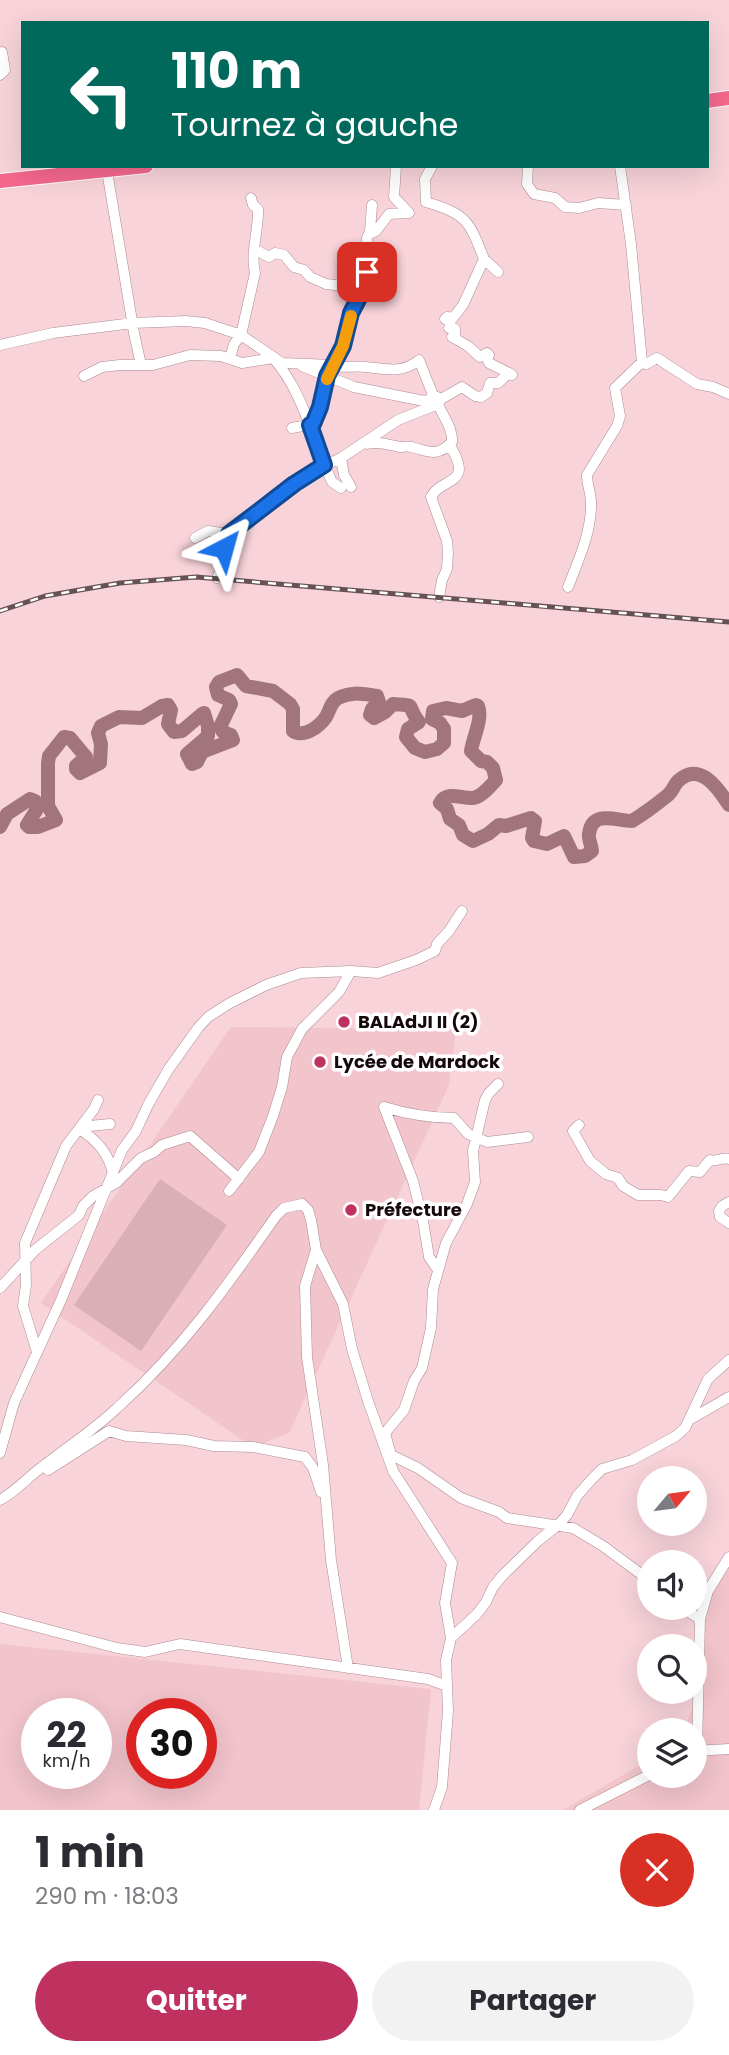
<!DOCTYPE html>
<html lang="fr">
<meta charset="utf-8">
<style>
:root{--surface:#fff;--page:#f2f2f3;--text:#2b2b33;--muted:#7c7c81;--accent:#bf315f}
body{margin:0;font-family:Poppins,sans-serif;background:var(--page);color:var(--text);height:100vh;display:flex;flex-direction:column;font-size:26px;white-space:nowrap}
*{box-sizing:border-box;margin:0}
p{font-size:23px;color:var(--muted)}
.icon{flex:none;width:38px;height:38px;fill:none;stroke:currentColor;stroke-width:2;stroke-linecap:round;stroke-linejoin:round}
.map{position:relative;height:1810px;overflow:hidden}
.panel{display:flex;flex-direction:column;background:var(--surface);flex:1}
.panel>*{flex:none}
.guide{position:absolute;left:21px;top:21px;width:688px;height:147px;border-radius:0px;box-shadow:0 7px 28px #0002;background:#00695c;color:#fff;overflow:hidden}
.needle{width:46px;rotate:61deg}
.buttons{position:absolute;left:637px;top:1466px;display:grid;gap:14px}
.buttons a{display:grid;place-items:center;width:70px;height:70px;border-radius:50%;background:var(--surface);box-shadow:0 7px 28px #0002;font-size:35px}
.speed{position:absolute;left:21px;top:1698px;display:flex;gap:14px;font-size:35px;font-weight:700;text-align:center}
.speed>*{display:grid;place-content:center;width:91px;height:91px;border-radius:50%;background:var(--surface);box-shadow:0 7px 28px #0002;line-height:1}
.speed small{font-size:18px;font-weight:400}
.speed .limit{border:10px solid #d22;background:#fff;color:#111}
.pin{position:absolute;display:grid;place-items:center;width:60px;height:60px;color:#fff;margin:-30px;border-radius:14px;box-shadow:0 4px 10px #0006}
.me{position:absolute;width:77px;margin:-38px;rotate:39deg;stroke-linejoin:round;filter:drop-shadow(0 0 5px #0008)}
.turn{display:flex;align-items:center;gap:24px;height:147px;padding:0 35px;font-size:32px}
.turn .icon{width:91px;height:91px;stroke-width:2.5}
.turn b{display:block;font-size:49px;line-height:60px}
.round{display:grid;place-items:center;flex:none;width:74px;height:74px;border-radius:37px;background:var(--page)}
.headline{display:flex;align-items:center;justify-content:space-between;height:119px;padding:0 35px}
h1{font-size:42px;font-weight:700;line-height:52px}
.primary-button{display:flex;gap:14px;margin-top:auto;padding:14px 35px}
.primary-button a{flex:1;height:80px;border-radius:42px;background:var(--accent);color:#fff;font-size:28px;font-weight:700;line-height:80px;text-align:center}
.primary-button a+a{background:var(--page);color:var(--text)}
.map>svg:first-child{display:block}
.built{fill:#f2c4cc;fill-rule:evenodd}
.pitch{fill:#d9b0b7}
.lines{fill:none;stroke-linecap:round;stroke-linejoin:round}
.river{stroke:#a2757e;stroke-width:14}
.minor-casing{stroke:#ad8b91;stroke-width:11}
.highway-casing{stroke:#fff;stroke-width:16}
.minor{stroke:#fff;stroke-width:10}
.highway{stroke:#f5688e;stroke-width:14}
.rail-casing{stroke:#665155;stroke-width:5}
.rail{stroke:#fff;stroke-width:2.5;stroke-dasharray:8;stroke-linecap:butt}
.route-casing{stroke:#114b97;stroke-width:18}
.route{stroke:#1a73e8;stroke-width:12}
.slow{stroke:#f59e0b;stroke-width:12}
.poi-dot{fill:#bf315f;stroke:#fff;stroke-width:2.5}
.labels{text-anchor:middle;stroke-width:7;stroke-linejoin:round;paint-order:stroke}
.poi-label{font-size:18px;font-weight:bold;fill:#15090c;stroke:#fff;text-anchor:start}
</style>
<div class="map">
<svg width="729" height="1810" viewBox="0 0 729 1810">
<rect width="100%" height="100%" fill="#f8d3da"/>
<path class="built" d="M231,1027L456,1029L449,1085L289,1433L253,1447L41,1303Z
M729,1556V1810H563L649,1760V1776H695V1731H683L696,1700V1621Z
M0,1644L431,1689L419,1810H0ZM37,1713H96V1773H37ZM142,1713H201V1773H142Z"/>
<path class="pitch" d="M160,1179L227,1225L141,1351L74,1305Z"/>
<g class="lines">
<path class="river" d="M0,827L7,814L30,799L35,801L37,809L27,825L29,827H38L56,820L48,806V763L49,756L64,737L70,738L86,757L76,766V769L80,773L100,763L101,744L98,733L101,726L119,717L142,718L162,706L168,705L171,710L168,724L174,732L182,731L202,714L204,713L208,726V736L187,754L192,764L197,762L202,752L233,740L231,735L223,732L220,727L231,704L229,700L218,695L216,687L219,682L237,675L246,686L273,691L290,704L293,709V731C304,738 319,727 326,717C330,710 331,702 338,698C352,691 363,694 377,696L379,702L372,709L370,715L374,718L385,712L393,704C420,706 404,703 419,722L408,729L406,737L415,748L425,752L437,749L444,743V729L440,723L432,719L433,711L446,708L462,711L476,705L478,706C483,719 473,737 471,751L481,761L487,762L493,768L496,780C491,785 482,797 473,798C461,799 447,790 440,803L447,809L450,819L459,825L463,835L473,841L488,834L499,825L506,826L531,818L535,821L532,838L534,841L547,844L564,836L574,857L585,856L592,851C592,846 588,840 589,834C592,809 617,821 632,821C645,813 657,804 668,795C673,791 674,785 678,781C700,761 718,788 729,805"/>
<defs>
<path id="minor" d="M0,75L5,70L2,52
M432,166L425,179L426,202C466,214 469,220 484,259L463,305L453,318L447,317L445,319L451,321L449,328L455,329V334L452,337L468,346L480,357L487,353L489,355L487,358L489,363L509,373
M528,166L527,184L534,194L555,198L565,207L579,208L598,203L626,205
M620,166L631,244L642,362L646,364L657,358L697,384L713,387L729,394
M107,171L134,333L141,365
M370,231L372,205
M254,249L269,257L275,253L284,255L294,267L304,270L310,277L326,284L351,287L366,279
M484,259L498,272
M0,345L53,333L133,323L186,321L205,323L241,335L282,363L333,365L343,346L355,302L364,288L367,272V238L370,231L372,233L376,231L389,214L409,213L394,197L396,166
M230,358L234,344L241,335L255,273C250,252 259,230 258,209L253,205L251,198
M302,366L354,387L419,400L428,401L433,395
M84,376L102,367L120,365H153L190,355L221,356L242,363L273,358C302,390 311,434 328,473L332,482L341,488
M292,428L313,424L320,407L327,376L333,365C344,369 355,365 366,367C386,369 402,374 419,360L433,395L441,399
M367,444C379,441 388,445 400,447C402,447 408,446 411,447C429,451 436,458 452,442C453,428 443,417 438,404
M341,458L344,475L351,487
M195,538L208,531L229,534L237,530L249,518L312,471L341,458L398,420L438,404L441,399L462,387L475,396L481,397L487,393L490,383H498L509,373L512,375
M217,578L224,564V543L229,534
M568,587C578,562 592,530 591,503C591,493 587,485 587,475L617,426L620,416L615,388L642,362
M439,597L442,580L447,569L448,553L447,541L431,497C441,477 473,486 452,449L447,448
M498,1084L489,1093L485,1100L473,1151L475,1182L467,1204L446,1243L433,1289L431,1328L422,1368L414,1381L404,1410L385,1433L391,1455L418,1468L461,1498L499,1512L507,1518L573,1528L603,1546L649,1580
M384,1107L413,1181L423,1221L429,1257L438,1270
M384,1107C407,1114 430,1118 454,1118L468,1134L487,1142L528,1137
M110,1124L89,1126L79,1129C96,1139 109,1154 113,1174
M579,1125L573,1131L590,1161L606,1174L618,1178L623,1186L638,1195H661L668,1197L689,1171L700,1172L710,1160C717,1162 722,1157 729,1159
M229,1191L259,1152L273,1116L282,1087L287,1057L302,1029L339,992L351,971
M729,1202L722,1206L719,1211L720,1217L729,1223
M316,1250L305,1286L307,1357L323,1465L331,1560L348,1668
M0,1288L35,1250L79,1215L83,1206L93,1196L116,1183L141,1158L154,1152L162,1145L190,1136L239,1179
M37,1352L23,1306L26,1285L25,1243L66,1146L94,1109L98,1100
M689,1420L729,1397
M0,1453L14,1403L61,1300L122,1150L136,1131L148,1105L168,1070L198,1028L208,1017L230,1003L266,985L301,973L351,971L378,973L416,960L435,951L437,944L449,931L462,911
M48,1470L109,1431L126,1436L186,1440L214,1446L253,1447L305,1457L313,1468L321,1492
M0,1500C16,1491 27,1478 42,1467C67,1447 94,1430 117,1408C182,1350 227,1286 276,1216L284,1208L302,1204L308,1210L311,1220L316,1250L343,1304L352,1349L368,1401L393,1471L452,1563L445,1603L451,1638
M682,1608L700,1619
M0,1617L117,1648L145,1652L180,1644L428,1679L447,1686
M697,1750L700,1619L708,1591L729,1557
M695,1751L729,1749
M434,1810L442,1787L448,1711L446,1660L451,1638L477,1614L486,1602L493,1587L503,1575L538,1541L559,1524L567,1515L577,1496L591,1480L602,1469L632,1460L676,1436L685,1428L708,1379L729,1360
M580,1810L649,1775"/>
<path id="highway" d="M707,101L729,98
M0,181L146,166"/>
</defs>
<use href="#minor" class="minor-casing"/>
<use href="#highway" class="highway-casing"/>
<use href="#minor" class="minor"/>
<use href="#highway" class="highway"/>
<defs>
<path id="rail" d="M0,611L45,596L120,583L196,577L729,622"/>
</defs>
<use href="#rail" class="rail-casing"/>
<use href="#rail" class="rail"/>
</g>
<g class="lines">
<defs>
<path id="route" d="M224,548V543L229,534L294,484L324,465L310,425L313,424L320,407L327,376L343,346L351,313L364,288L367,272"/>
</defs>
<use href="#route" class="route-casing"/>
<use href="#route" class="route"/>
<path class="slow" d="M327,379L343,346L351,316"/>
</g>
<g class="poi-dot">
<circle cx="344" cy="1022" r="7"/>
<circle cx="320" cy="1062" r="7"/>
<circle cx="351" cy="1210" r="7"/>
</g>
<g class="labels">
<g class="poi-label">
<text x="358" y="1028">BALAdJI II (2)</text>
<text x="334" y="1068">Lycée de Mardock</text>
<text x="365" y="1216">Préfecture</text>
</g>
</g>
</svg>
<div class="buttons">
<a><svg class="needle" viewBox="-14 -14 28 28"><path d="M0-13l5 13h-10z" fill="#e53935"/><path d="M0 13l5-13h-10z" fill="#7c7c81"/></svg></a>
<a><svg class="icon" aria-label="sound" viewBox="0 0 24 24"><path d="M4 9h4l5-4v14l-5-4H4zM17 9q2 3 0 6"/></svg></a>
<a><svg class="icon" aria-label="search" viewBox="0 0 24 24"><circle cx="10" cy="10" r="6"/><path d="M15 15l6 6"/></svg></a>
<a><svg class="icon" aria-label="layers" viewBox="0 0 24 24"><path d="M12 4l9 5-9 5-9-5zM3 14l9 5 9-5"/></svg></a>
</div>
<div class="speed"><div>22<small>km/h</small></div><div class="limit">30</div></div>
<div class="pin" style="left:367px;top:272px;background:#d93025"><svg class="icon" aria-label="arrive" viewBox="0 0 24 24"><path d="M6 21V4h12l-3 4 3 4H6"/></svg></div>
<svg class="me" style="left:224px;top:548px" viewBox="-20 -20 40 40"><path d="M0-17L14 15 0 8-14 15z" fill="#1a73e8" stroke="#fff" stroke-width="4"/></svg>
<div class="guide">
<div class="turn"><svg class="icon" aria-label="left" viewBox="0 0 24 24"><path d="M17 20v-9H6M10 6l-5 5 5 5"/></svg><div><b>110 m</b>Tournez à gauche</div></div>
</div>
</div>
<section class="panel">
<div class="headline"><div><h1>1 min</h1><p>290 m · 18:03</p></div><a class="round" style="background:#d93025;color:#fff"><svg class="icon" aria-label="close" viewBox="0 0 24 24"><path d="M6 6l12 12M18 6L6 18"/></svg></a></div>
<div class="primary-button"><a>Quitter</a><a>Partager</a></div>
</section>
